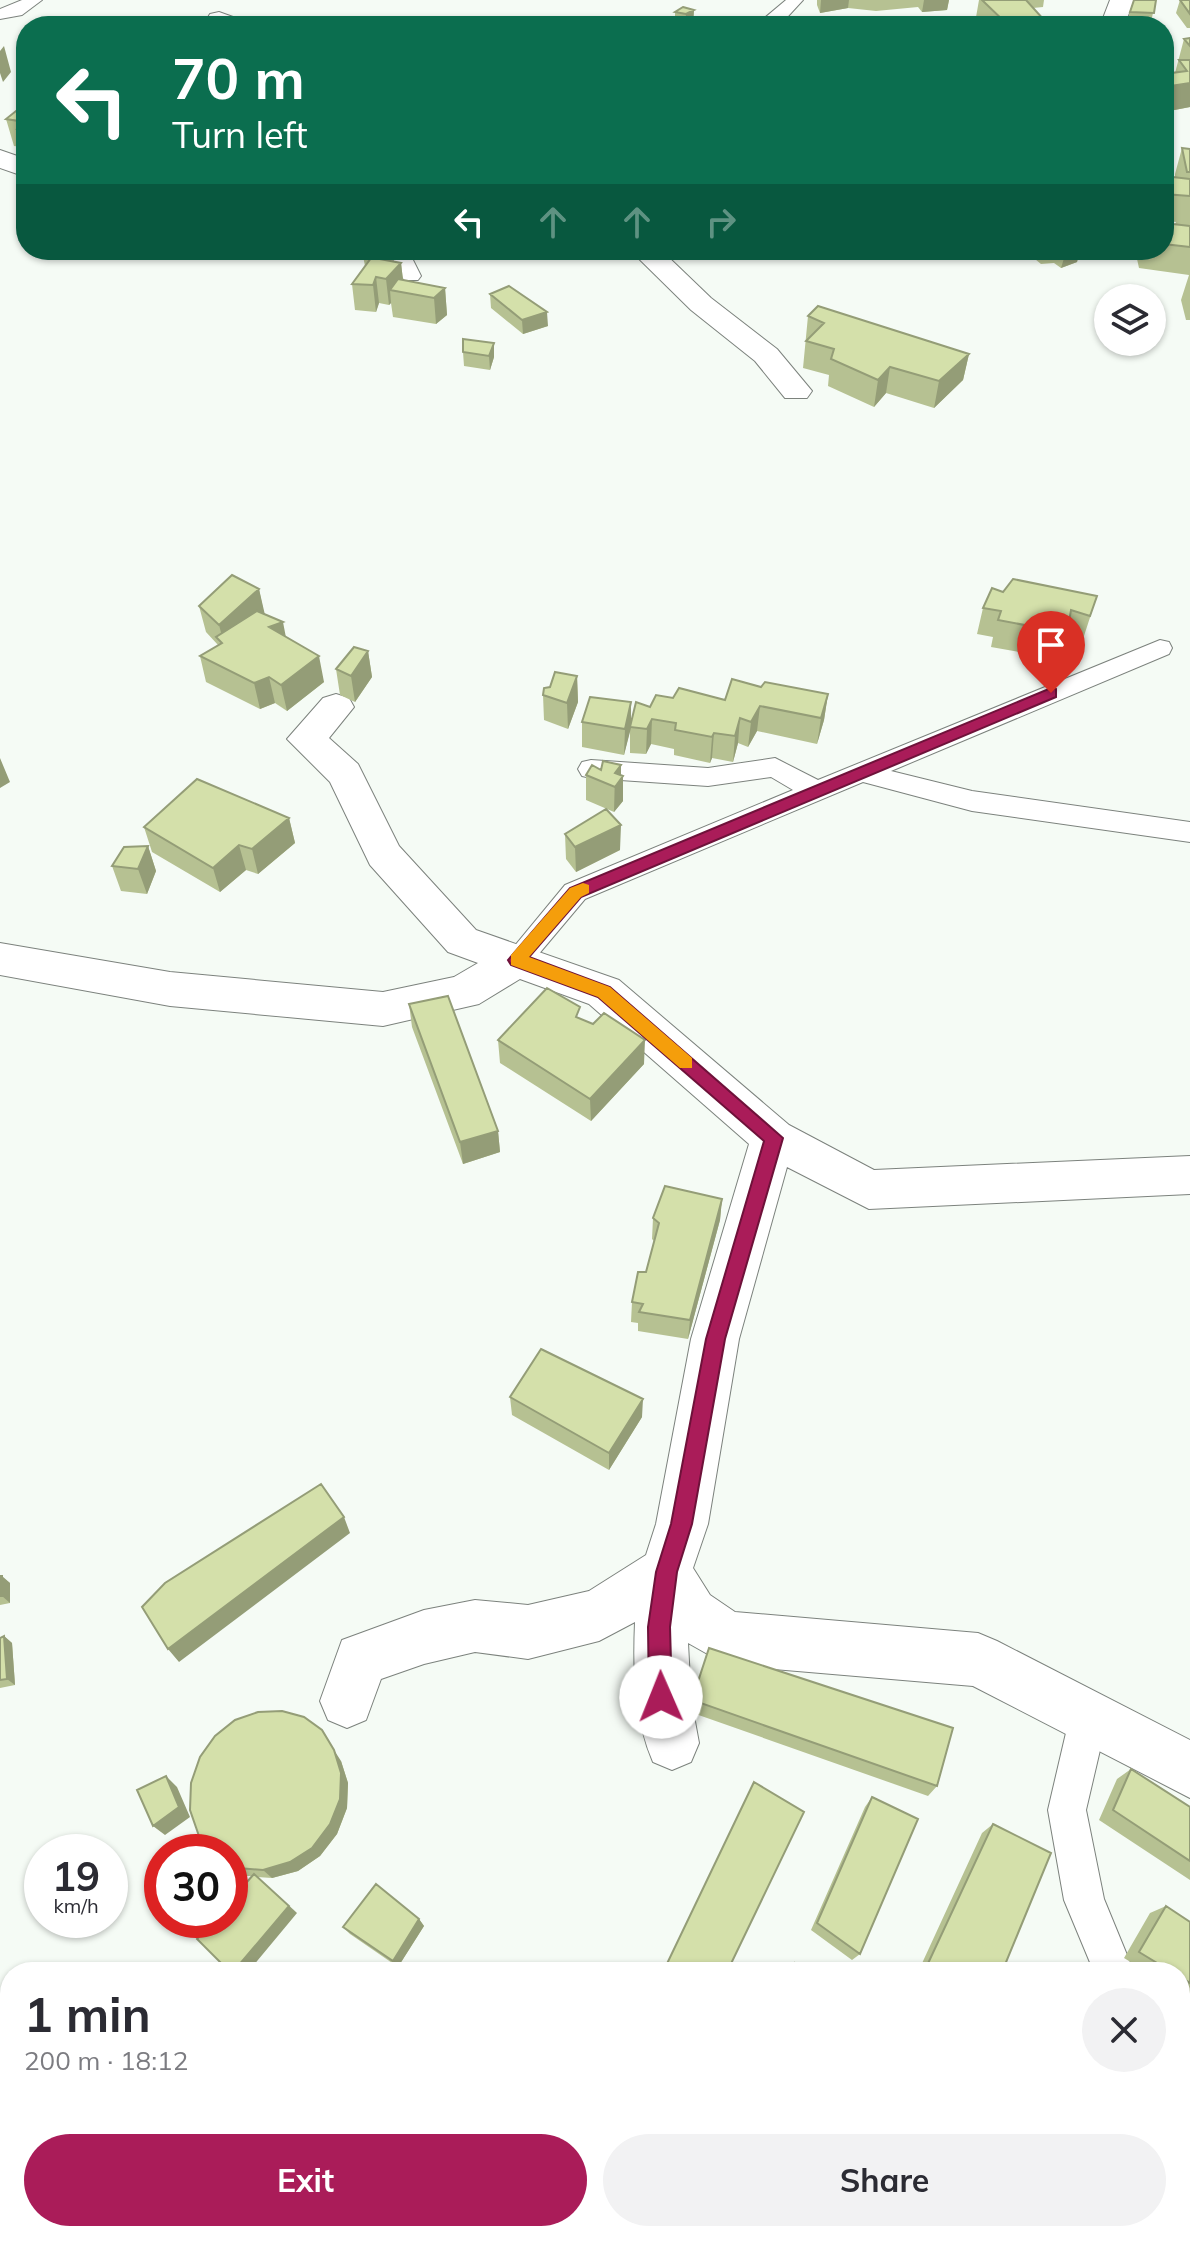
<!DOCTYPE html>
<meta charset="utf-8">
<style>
:root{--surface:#fff;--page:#f2f2f3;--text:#2b2b33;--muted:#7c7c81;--accent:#aa1c59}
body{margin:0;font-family:Mulish,sans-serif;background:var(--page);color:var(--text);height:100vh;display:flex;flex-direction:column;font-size:30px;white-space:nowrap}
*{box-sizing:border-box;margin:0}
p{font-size:26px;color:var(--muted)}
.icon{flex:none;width:44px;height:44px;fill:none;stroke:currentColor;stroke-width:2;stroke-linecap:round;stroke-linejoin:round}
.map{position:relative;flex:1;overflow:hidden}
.drawer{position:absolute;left:0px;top:1962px;width:1190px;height:280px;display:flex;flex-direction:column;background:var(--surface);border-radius:32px 32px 0 0;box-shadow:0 2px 6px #0004}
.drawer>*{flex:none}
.banner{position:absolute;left:16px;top:16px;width:1158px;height:244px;border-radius:32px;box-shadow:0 2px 6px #0004;background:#0b6e4f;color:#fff;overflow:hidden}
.buttons{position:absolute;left:1094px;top:284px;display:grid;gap:16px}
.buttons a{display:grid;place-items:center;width:72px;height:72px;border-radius:50%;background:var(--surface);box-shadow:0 2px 6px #0004;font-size:40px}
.speed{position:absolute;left:24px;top:1834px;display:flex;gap:16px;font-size:40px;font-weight:700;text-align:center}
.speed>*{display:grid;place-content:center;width:104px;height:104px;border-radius:50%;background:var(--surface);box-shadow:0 2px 6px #0004;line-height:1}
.speed small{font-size:20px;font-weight:400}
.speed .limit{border:12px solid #d22;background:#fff;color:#111}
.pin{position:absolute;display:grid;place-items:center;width:68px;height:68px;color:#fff;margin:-82px -34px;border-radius:50% 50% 50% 0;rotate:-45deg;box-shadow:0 0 8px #0007}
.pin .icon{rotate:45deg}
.me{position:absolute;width:88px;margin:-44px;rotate:359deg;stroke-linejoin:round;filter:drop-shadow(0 0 6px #0008)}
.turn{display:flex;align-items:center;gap:28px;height:168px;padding:0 24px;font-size:36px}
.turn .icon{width:104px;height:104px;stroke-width:2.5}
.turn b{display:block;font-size:56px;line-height:68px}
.lanes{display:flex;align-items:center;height:76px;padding:0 24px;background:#0003;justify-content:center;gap:40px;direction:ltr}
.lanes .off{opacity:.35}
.round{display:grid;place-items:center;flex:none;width:84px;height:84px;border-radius:42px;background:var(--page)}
.summary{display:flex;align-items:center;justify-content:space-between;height:136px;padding:0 24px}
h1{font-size:48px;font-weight:700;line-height:60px}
.primary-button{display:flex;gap:16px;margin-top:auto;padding:16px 24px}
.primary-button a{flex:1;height:92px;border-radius:48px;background:var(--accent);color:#fff;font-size:32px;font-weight:700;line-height:92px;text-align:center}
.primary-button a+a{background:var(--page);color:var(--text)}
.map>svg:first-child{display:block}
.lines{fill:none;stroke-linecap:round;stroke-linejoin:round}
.service-casing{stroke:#7c827d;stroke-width:2}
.minor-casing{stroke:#7c827d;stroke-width:2}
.service{fill:#fff;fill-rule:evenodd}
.minor{fill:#fff;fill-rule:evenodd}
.wall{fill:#b6c192}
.shaded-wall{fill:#949d77}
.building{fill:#d4e0aa;stroke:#949d77;stroke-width:2}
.route{fill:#aa1c59;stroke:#6e123a;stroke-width:2}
.slow{fill:#f59e0b}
</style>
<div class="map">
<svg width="1190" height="2242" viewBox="0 0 1190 2242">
<rect width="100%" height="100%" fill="#f5fbf5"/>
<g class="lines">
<defs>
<path id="service" d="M22,0H42L22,15L0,19V9Z
M786,0H803L779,26H755Z
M388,250H408L421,276L418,280H404Z
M1160,640L1169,642L1172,648L1169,654L891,771L972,791L1190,822V842L972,811L863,782L585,899L527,968L517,971L507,968L503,960L565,885L793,790L771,777L708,786L591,778L582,776L578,769L582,762L591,760L708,768L775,758L818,780Z
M1088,1701L1101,1707L1107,1720L1086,1810L1104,1899L1134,1972H1094L1064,1900L1048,1810L1069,1720L1075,1707Z"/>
<path id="minor" d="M1110,0H1134L1124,26H1100Z
M219,12L244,21L247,26L210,24L207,19L210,14Z
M0,150L26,159V177L0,168Z
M630,250H661L711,298L777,349L812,391L807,398H785L755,361L691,310Z
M336,694L349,698L354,707L329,738L358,764L399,846L476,930L619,980L789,1125L874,1170L1190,1156V1194L869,1209L787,1167L739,1339L708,1524L693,1568L710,1595L735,1612L978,1633L997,1641L1190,1740V1798L973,1686L727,1665L688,1643L691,1700L699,1743L691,1762L672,1770L653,1762C634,1718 633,1669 635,1622L599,1641L528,1659L475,1652L424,1664L381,1679L366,1720L347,1728L328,1720L320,1701L342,1640L424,1610L475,1600L528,1605L589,1591L646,1555L656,1524L691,1339L749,1144L589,1004L520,979L479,1004L383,1026L170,1006L0,975V943L170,972L383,992L454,977L478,963L448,952L370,865L330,782L287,739L323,698Z"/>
</defs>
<use href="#service" class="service-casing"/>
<use href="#minor" class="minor-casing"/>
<use href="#service" class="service"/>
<use href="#minor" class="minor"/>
</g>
<path class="wall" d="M817,0H949L947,10L922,12L918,7L876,11L848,8L820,13L817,5Z
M979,0H1044L1043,7L1033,8L1044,26H978L975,23Z
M1156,0L1150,26L1126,25L1130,12Z
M1180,0H1190V28H1187L1176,13Z
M694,10L693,23L688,26L675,25V12Z
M1190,38V107L1164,112V65L1167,69L1166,74L1175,73L1184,39Z
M26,108V156L24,155L22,147L14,146L6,119Z
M1182,148L1190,149V320H1186L1181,300L1189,275L1139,268L1135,250H1164V223L1175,224L1176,222L1164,221V176L1175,177V174Z
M387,250L389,260L401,263L403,280L445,288L447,315L436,324L393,317L391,303L389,305L379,303L376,312L355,310L352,284L365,266L363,256Z
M1024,250H1080L1077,262L1061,268L1054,263L1041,264Z
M490,294L548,326L523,334L491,308Z
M808,316L969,354L963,380L934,408L886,393L874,407L828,386L829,375L803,368Z
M494,343V357L490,370L464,366L463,352Z
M259,589L264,614L286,637L324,682L287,711L275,703L260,709L206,682L200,656L218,645L206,632L199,606Z
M1003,592L1097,596L1082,642L1066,638L1059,659L991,647L993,637L977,634L983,608Z
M368,651L372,677L355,702L340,695L336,669Z
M577,676L578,702L568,729L544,720L543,695Z
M761,687L828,694L824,720L817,744L757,731L748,747L738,743L733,762L712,758L710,763L674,755V749L651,744L646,754L630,753V730L624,755L582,747V722L631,725L650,707L673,698L725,700Z
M621,765V775L623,776V801L614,812L586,800V775Z
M289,818L295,843L258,874L246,870L220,892L152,852L144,827Z
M565,834L620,850L576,872L566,859Z
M148,846L156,871L147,894L121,891L112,866Z
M409,1004L498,1131L500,1152L463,1164L412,1027Z
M580,1019L593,1024L644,1064L591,1121L500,1063L498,1040Z
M722,1199L720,1220L688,1339L638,1331V1323L631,1322L632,1302L646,1272L654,1241L652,1239L653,1218Z
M510,1397L642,1417L609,1470L512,1415Z
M0,1576L10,1583V1603L0,1605Z
M4,1636L12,1643L15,1685L0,1688V1638Z
M692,1700L937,1786L928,1796L690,1712Z
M341,1761L348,1783L347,1808L337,1834L320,1856L298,1871L272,1878L257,1877L297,1913L251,1876H247L230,1867V1852Z
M1131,1769L1190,1807V1880L1099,1820L1117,1779Z
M872,1797L860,1954L852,1960L811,1930L865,1807Z
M993,1824L1002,1972H918L982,1833Z
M1166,1906L1190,1922V1998L1180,1992V1972H1147L1124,1958L1150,1913Z
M419,1919L424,1926L398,1967L350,1934L343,1927Z
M1010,2232H1171L1168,2242H1026Z"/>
<path class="shaded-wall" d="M821,0H849L848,8L820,13Z
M924,0H949L947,10L922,12Z
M694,10L693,23L685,26L686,14Z
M1045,21L1044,26H1028Z
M4,46L11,72L3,82L0,73V51Z
M1190,83V107L1164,112V87Z
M387,250L390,275L401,263L404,289L390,290L391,303L389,305L386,279L380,259Z
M1069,250H1080L1077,262L1061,268L1065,255Z
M376,277L379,303L376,312L373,285Z
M445,288L447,315L436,324L434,298Z
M547,312L548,326L523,334L522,320Z
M494,343V357L490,370L489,356Z
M969,354L963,380L934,408L939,381Z
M890,367L886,393L874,407L878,380Z
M259,589L265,615L226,651L219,625Z
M283,622L288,648L269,627Z
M368,651L372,677L355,702L351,676Z
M319,656L324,682L287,711L281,685Z
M577,676L578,702L568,729L567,703Z
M269,677L275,703L260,709L254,683Z
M828,694L824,720L817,744L821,718Z
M631,702V728L624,755L625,729Z
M760,706L757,731L748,747L751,722Z
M740,718L738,743L733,762L735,736Z
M652,719L651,744L646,754L647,729Z
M714,733L712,758L710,763L712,737Z
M0,758L10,782L0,788Z
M621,765V779L623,776V801L614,812L615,773Z
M289,818L295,843L258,874L252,849Z
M621,825L620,850L576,872L575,847Z
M239,845L246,870L220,892L213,868Z
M148,846L156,871L147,894L138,869Z
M645,1040L644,1064L591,1121L590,1099Z
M498,1131L500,1152L463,1164L460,1142Z
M722,1199L720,1220L688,1339L690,1320Z
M643,1399L642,1417L609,1470V1453Z
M344,1517L350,1533L179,1662L168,1649Z
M2,1576L10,1583V1603L2,1596Z
M4,1636L12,1643L15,1685L7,1679Z
M334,1750L341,1761L348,1783L347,1808L337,1834L320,1856L298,1871L272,1878L263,1870Z
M166,1776L177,1787L190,1817L165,1835L153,1826Z
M254,1874L297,1913L248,1972H233Z
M419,1919L424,1926L398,1967L393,1961Z"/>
<path class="building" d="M982,0H1026L1045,21L1028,26H1009Z
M1134,0H1156L1154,13L1130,12Z
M1180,0H1190V14Z
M683,7L694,10L686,14L675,12Z
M1190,38V46L1184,39Z
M1179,60H1190V83L1164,87V74L1187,71Z
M21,107L26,108V132L17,129L25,122L6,119Z
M1182,148L1190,149V172H1187Z
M1164,176L1190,179V196L1164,194Z
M1164,223L1190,226V247L1164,244Z
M368,250H387L380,259L401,263L386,279L376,277L373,285L352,284L371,258L363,256Z
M1059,250H1077L1065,255Z
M398,279L445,288L434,298L390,290Z
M509,286L547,312L522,320L490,294Z
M818,306L969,354L939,381L890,367L878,380L831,359L834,349L806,341L824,323L808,316Z
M463,339L494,343L489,356L463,352Z
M232,575L259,589L219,625L199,606Z
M1013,579L1097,596L1090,616L1071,610L1067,633L998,620L1001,611L983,608L992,588L1003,592Z
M257,611L283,622L269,627L319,656L281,685L269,677L254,683L200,656L222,643L216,637Z
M354,647L368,651L351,676L336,669Z
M555,672L577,676L567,703L543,695L544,688L550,687Z
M732,679L761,687L765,682L828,694L821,718L760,706L751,722L740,718L735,736L714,733L712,737L675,730L676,723L652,719L647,729L630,727L636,702L650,707L656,695L673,698L679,688L725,700Z
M590,697L631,702L625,729L582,722Z
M603,761L621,765L615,773L623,776L615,787L586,775L592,765L601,770Z
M197,779L289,818L252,849L239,845L213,868L144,827Z
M606,809L621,825L575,847L565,834Z
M148,846L138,869L112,866L124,847Z
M547,988L580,1007L576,1017L593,1024L604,1013L645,1040L590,1099L498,1040Z
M448,996L498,1131L460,1142L409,1004Z
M665,1186L722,1199L690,1320L639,1312L643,1304L632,1302L638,1272H646L659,1223L653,1218Z
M541,1349L643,1399L609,1453L510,1397Z
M321,1484L344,1517L168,1649L142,1607L165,1583Z
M0,1576H2V1596H0Z
M4,1636L7,1679L0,1680V1638Z
M709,1648L953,1728L937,1786L692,1700Z
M282,1711L304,1717L322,1730L334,1750L341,1773L340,1799L330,1824L312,1848L290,1862L263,1870L238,1868L230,1864V1852H212L199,1836L190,1810L191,1783L200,1757L215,1736L235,1720L258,1712Z
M1131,1769L1190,1807V1861L1113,1810Z
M166,1776L179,1807L153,1826L137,1790Z
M754,1782L804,1812L727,1972H663Z
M872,1797L918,1819L860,1954L817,1923Z
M993,1824L1051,1853L1002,1972H924Z
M254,1874L289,1906L233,1972H230L197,1939L213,1920H230V1901Z
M376,1884L419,1919L393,1961L343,1927Z
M1166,1906L1190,1922V1983L1180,1977V1972H1172L1139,1952Z
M795,1963L811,1972H791Z
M1020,2232H1171L1168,2242H1036Z"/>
<path class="route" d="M1051,688L1056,689V697L581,897L529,957L610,987L783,1138L725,1339L692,1524L677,1572L670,1627L672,1697L669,1705L661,1708L653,1705L649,1697L648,1627L656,1572L671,1524L706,1339L764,1141L598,997L511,965L508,960L570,888Z"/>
<path class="slow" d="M583,883L589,885V893L581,897L529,957L610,987L692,1058V1068H680L598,997L511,965V955L570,888Z"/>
</svg>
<div class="buttons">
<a><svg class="icon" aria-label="layers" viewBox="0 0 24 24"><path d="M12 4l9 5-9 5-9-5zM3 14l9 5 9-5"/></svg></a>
</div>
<div class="speed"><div>19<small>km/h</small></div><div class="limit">30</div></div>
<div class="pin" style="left:1051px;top:693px;background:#d93025"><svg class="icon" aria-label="arrive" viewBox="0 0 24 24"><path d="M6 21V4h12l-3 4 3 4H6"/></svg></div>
<svg class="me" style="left:661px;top:1697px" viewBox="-20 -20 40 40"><circle r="19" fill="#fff"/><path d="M0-13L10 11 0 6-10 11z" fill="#aa1c59"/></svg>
<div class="banner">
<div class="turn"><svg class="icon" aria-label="left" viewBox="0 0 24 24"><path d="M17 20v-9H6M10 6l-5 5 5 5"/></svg><div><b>70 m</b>Turn left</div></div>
<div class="lanes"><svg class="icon" aria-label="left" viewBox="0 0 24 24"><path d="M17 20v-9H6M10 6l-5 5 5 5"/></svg><svg class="icon off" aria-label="ahead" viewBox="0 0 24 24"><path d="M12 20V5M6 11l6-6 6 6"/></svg><svg class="icon off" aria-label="ahead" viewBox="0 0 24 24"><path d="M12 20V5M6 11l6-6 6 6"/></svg><svg class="icon off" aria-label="right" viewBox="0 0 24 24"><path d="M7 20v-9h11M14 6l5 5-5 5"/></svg></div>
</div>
<section class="drawer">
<div class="summary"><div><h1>1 min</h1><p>200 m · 18:12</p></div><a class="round"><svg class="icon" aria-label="close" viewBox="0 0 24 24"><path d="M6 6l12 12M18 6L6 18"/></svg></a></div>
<div class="primary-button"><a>Exit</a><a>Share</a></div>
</section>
</div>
